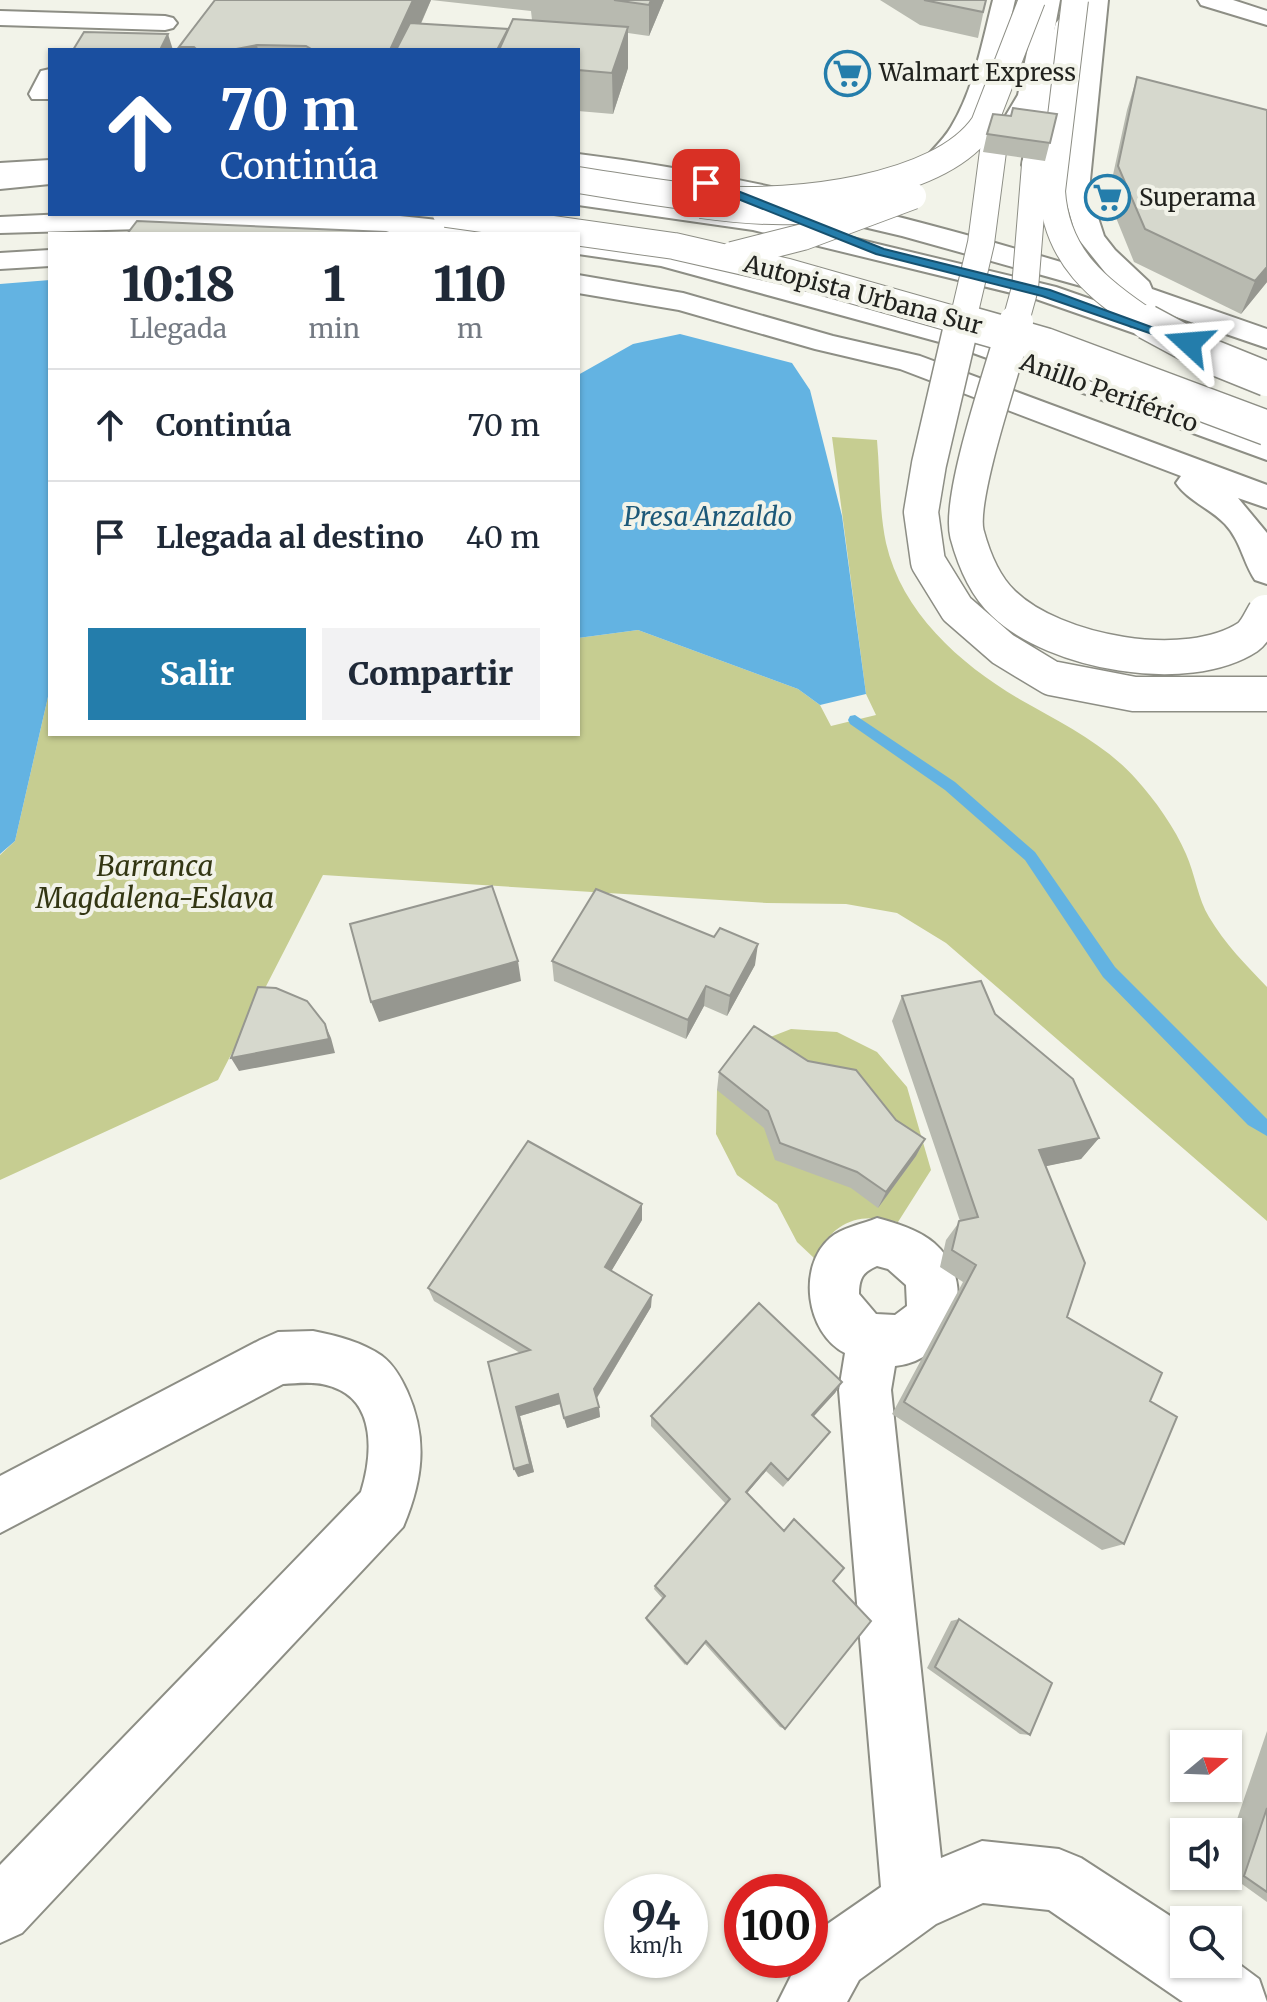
<!DOCTYPE html>
<html lang="es">
<meta charset="utf-8">
<style>
:root{--surface:#fff;--page:#f2f2f3;--text:#1f2937;--muted:#747a83;--line:#e0e1e3;--accent:#247dab}
body{margin:0;font-family:Merriweather,serif;background:var(--page);color:var(--text);height:100vh;display:flex;flex-direction:column;font-size:30px;white-space:nowrap}
*{box-sizing:border-box;margin:0}
p{font-size:26px;color:var(--muted)}
.icon{flex:none;width:44px;height:44px;fill:none;stroke:currentColor;stroke-width:2;stroke-linecap:round;stroke-linejoin:round}
.map{position:relative;flex:1;overflow:hidden}
.details{position:absolute;left:48px;top:232px;width:532px;height:504px;display:flex;flex-direction:column;background:var(--surface);border-radius:0px;box-shadow:0 2px 6px #0004}
.details>*{flex:none}
.banner{position:absolute;left:48px;top:48px;width:532px;height:168px;border-radius:0px;box-shadow:0 2px 6px #0004;background:#1a4fa0;color:#fff;overflow:hidden}
.needle{width:52px;rotate:71deg}
.controls{position:absolute;left:1170px;top:1730px;display:grid;gap:16px}
.controls a{display:grid;place-items:center;width:72px;height:72px;border-radius:0px;background:var(--surface);box-shadow:0 2px 6px #0004;font-size:40px}
.speed{position:absolute;left:604px;top:1874px;display:flex;gap:16px;font-size:40px;font-weight:700;text-align:center}
.speed>*{display:grid;place-content:center;width:104px;height:104px;border-radius:50%;background:var(--surface);box-shadow:0 2px 6px #0004;line-height:1}
.speed small{font-size:20px;font-weight:400}
.speed .limit{border:12px solid #d22;background:#fff;color:#111}
.pin{position:absolute;display:grid;place-items:center;width:68px;height:68px;color:#fff;margin:-34px;border-radius:16px;box-shadow:0 4px 12px #0006}
.me{position:absolute;width:88px;margin:-44px;rotate:289deg;stroke-linejoin:round;filter:drop-shadow(0 0 6px #0008)}
.turn{display:flex;align-items:center;gap:28px;height:168px;padding:0 40px;font-size:36px}
.turn .icon{width:104px;height:104px;stroke-width:2.5}
.turn b{display:block;font-size:56px;line-height:68px}
.eta{display:flex;justify-content:space-evenly;align-items:center;height:136px;text-align:center}
.eta b{font-size:48px;font-weight:800;line-height:56px}
.primary-button{display:flex;gap:16px;margin-top:auto;padding:16px 40px}
.primary-button a{flex:1;height:92px;border-radius:0px;background:var(--accent);color:#fff;font-size:32px;font-weight:800;line-height:92px;text-align:center}
.primary-button a+a{background:var(--page);color:var(--text)}
ul{padding:0;list-style:none}
li{display:flex;align-items:center;gap:24px;height:112px;padding:0 40px;border-top:2px solid var(--line)}
li div{flex:1}
li b{display:block;font-size:30px}
li em{font-style:normal}
.map>svg:first-child{display:block}
.green{fill:#c6cd91}
.water{fill:#63b3e2}
.lines{fill:none;stroke-linecap:round;stroke-linejoin:round}
.stream{fill:#63b3e2;fill-rule:evenodd}
.minor-casing{stroke:#8d8e85;stroke-width:4}
.major-casing{stroke:#8d8e85;stroke-width:4}
.highway-casing{stroke:#8d8e85;stroke-width:4}
.minor{fill:#fff;fill-rule:evenodd}
.major{fill:#fff;fill-rule:evenodd}
.highway{fill:#fff;fill-rule:evenodd}
.major-bridge-far1-casing{stroke:#8d8e85;stroke-width:28;stroke-linecap:butt}
.major-bridge-casing{stroke:#8d8e85;stroke-width:37;stroke-linecap:butt}
.highway-bridge-far1-casing{stroke:#8d8e85;stroke-width:28;stroke-linecap:butt}
.highway-bridge-casing{stroke:#8d8e85;stroke-width:37;stroke-linecap:butt}
.major-bridge-far1{stroke:#fff;stroke-width:26}
.major-bridge{stroke:#fff;stroke-width:34}
.highway-bridge-far1{stroke:#fff;stroke-width:26}
.highway-bridge{stroke:#fff;stroke-width:34}
.wall{fill:#b8bab0;fill-rule:evenodd}
.shaded-wall{fill:#969790}
.building{fill:#d6d8cd;stroke:#969790;stroke-width:2}
.route{fill:#247dab;stroke:#17516f;stroke-width:2}
.labels{text-anchor:middle;stroke-width:8;stroke-linejoin:round;paint-order:stroke}
.far-poi-label{font-size:24px;fill:#21221e;stroke:#f2f3e9;text-anchor:start}
.far-street-label{font-size:24px;fill:#21221e;stroke:#f2f3e9}
.far-water-label{font-size:26px;font-style:italic;fill:#1d5979;stroke:#f2f3e9}
.park-label{font-size:28px;font-style:italic;fill:#333613;stroke:#f2f3e9}
</style>
<div class="map">
<svg width="1267" height="2002" viewBox="0 0 1267 2002">
<rect width="100%" height="100%" fill="#f2f3e9"/>
<path class="green" d="M832,437L877,440C880,473 879,510 886,543C902,613 961,665 1021,700C1060,722 1105,744 1136,779C1155,800 1175,828 1186,854C1195,874 1198,899 1209,917C1225,944 1246,965 1267,987V1221L946,943L897,913L846,904L767,903L323,875L218,1080L0,1180V855L15,841L50,688V734H578V638L638,630L798,689L820,705L831,726L876,715L866,694Z
M791,1029L837,1032L877,1052L907,1087L931,1170L898,1222C857,1212 835,1221 814,1258L797,1242L777,1204L737,1175L716,1134L717,1090L750,1045Z"/>
<path class="water" d="M50,280V688L15,841L0,854V284Z
M680,334L792,363L810,390L842,516L866,694L820,705L798,689L638,630L578,638V375L633,344Z"/>
<g class="lines">
<path class="stream" d="M855,715L955,782L1035,852L1115,967L1267,1119V1136L1248,1125L1103,977L1025,860L945,790L850,724L848,720L850,716Z"/>
<defs>
<path id="minor" d="M1198,0H1233L1267,11V25L1201,5Z
M0,11L165,16L173,18L177,23L173,28L165,30L0,25Z
M50,69V99H32L29,94L41,71Z
M877,1218C896,1223 919,1230 934,1243C980,1283 955,1360 895,1366L891,1390L941,1858L982,1841L1059,1849L1081,1858L1184,1925V1964H1228V1956L1259,1979L1267,2002H1183L1049,1910L983,1903L936,1924L859,1980L847,2002H778L799,1960H810V1940L813,1934L881,1887L839,1390L845,1353C806,1333 797,1267 830,1238C841,1228 863,1224 877,1218ZM877,1266L888,1269L906,1285L907,1306L895,1315L876,1314L859,1294C859,1278 863,1272 877,1266Z
M313,1331C338,1336 362,1342 382,1356C394,1365 401,1378 407,1391C428,1438 423,1480 403,1527L22,1933L0,1943V1865L361,1492C372,1457 377,1402 333,1387C317,1381 300,1383 283,1384L0,1533V1476L260,1340L278,1332Z"/>
<path id="major" d="M993,0H1015C999,67 991,120 941,172H923L919,166C929,152 942,142 951,127C974,89 982,43 993,0Z
M1086,0H1108L1089,190L1104,236L1115,250L1149,282L1152,289L1267,329V348L1106,293L902,236L719,193L578,170V154C757,176 936,224 1108,276L1076,236L1063,190Z
M1068,16L1076,18L1080,23L1057,111L1048,165L1044,171H1026L1022,165L1031,111L1056,23L1060,18Z
M50,160V176L0,179V163Z
M50,250V266L0,269V253Z
M578,275L683,293L833,336L920,356L1267,485V508L1238,498L1267,533V584L1255,580C1243,562 1241,541 1225,524C1211,509 1187,500 1176,483L1181,476L900,369L815,349L679,310L578,293Z"/>
<path id="highway" d="M1038,0H1060L1042,95L1015,142H997L993,137L1018,95Z
M50,168V184L0,189V173Z
M578,189L753,214L1056,287L1185,332L1189,338L1185,344L1174,347L1036,299L753,230L578,205Z
M66,214H381L495,226L505,228L509,234H425L248,226L0,233V217Z
M578,238L663,250L976,334L1267,439V460L954,346L661,266L578,254Z"/>
</defs>
<use href="#minor" class="minor-casing"/>
<use href="#major" class="major-casing"/>
<use href="#highway" class="highway-casing"/>
<use href="#minor" class="minor"/>
<use href="#major" class="major"/>
<use href="#highway" class="highway"/>
<defs>
<path id="major-bridge-far1" d="M701,205C767,214 825,216 889,194
M962,324L981,243L995,136
M1015,324L1025,288L1035,165"/>
<path id="major-bridge" d="M962,322L929,464L921,512L928,562L957,609L1003,649L1051,678L1134,694H1267
M1016,322C1004,365 958,497 967,534C974,560 984,585 1003,603C1054,653 1187,677 1248,637C1256,631 1260,620 1265,612"/>
<path id="highway-bridge-far1" d="M1075,0L1052,191C1056,257 1098,290 1150,324
M578,180C624,187 670,196 717,199C790,204 940,190 984,124L1032,0
M446,214L674,246L788,272L971,324
M732,255L803,237L913,196"/>
<path id="highway-bridge" d="M964,322L1045,345L1267,428
M1147,322L1210,356L1267,379"/>
</defs>
<use href="#major-bridge-far1" class="major-bridge-far1-casing"/>
<use href="#major-bridge" class="major-bridge-casing"/>
<use href="#highway-bridge-far1" class="highway-bridge-far1-casing"/>
<use href="#highway-bridge" class="highway-bridge-casing"/>
<use href="#major-bridge-far1" class="major-bridge-far1"/>
<use href="#major-bridge" class="major-bridge"/>
<use href="#highway-bridge-far1" class="highway-bridge-far1"/>
<use href="#highway-bridge" class="highway-bridge"/>
</g>
<path class="wall" d="M215,0H664L649,36L628,33V68L613,114L578,111V50H180L179,47ZM431,0L531,11L532,20L508,29L421,24Z
M880,0H986L978,38L920,25Z
M1137,77L1267,110V282L1241,314L1134,262L1108,198L1127,110Z
M1057,114L1045,161L983,152L987,134L1011,116Z
M552,961L755,965L727,1016L704,1006L686,1039L554,981Z
M902,996L995,1014L1099,1138L1081,1159L1045,1166L1067,1317L1150,1401L1124,1544L1102,1550L892,1414L963,1282L940,1267L946,1240L960,1221L892,1021Z
M719,1072L896,1120L925,1139L916,1156L878,1208L851,1188L775,1160L764,1128L717,1090Z
M642,1220L611,1271L651,1307L597,1398L600,1417L567,1428L560,1404L520,1416L534,1472L518,1477L520,1353L434,1301L428,1288Z
M842,1382L835,1393L813,1416L823,1441L783,1487L766,1471L747,1493L833,1581L785,1729L780,1727L704,1643L685,1665L646,1620V1618L663,1599L654,1589L655,1586L726,1504L651,1426V1416Z
M959,1619L1030,1735L1020,1734L927,1668L951,1621Z
M1267,1731V1902L1228,1874V1846Z"/>
<path class="shaded-wall" d="M413,0H431L409,50H390Z
M651,0H664L649,36V5Z
M628,27V68L613,114L612,73Z
M168,34L173,50H160Z
M257,45L258,50H231Z
M1267,267V282L1241,314L1255,281Z
M758,944L755,965L727,1016L730,996Z
M518,961L521,981L379,1022L371,1002Z
M706,986L704,1006L686,1039L688,1020Z
M325,1024L331,1038L335,1053L239,1071L231,1058Z
M1099,1138L1081,1159L1023,1171L1039,1150Z
M925,1139L916,1156L878,1208L886,1192Z
M642,1204V1220L606,1280L605,1267Z
M652,1295L651,1307L596,1399L594,1389Z
M842,1382L835,1393L806,1425L812,1415Z
M558,1394L560,1404L520,1416L534,1472L518,1477L514,1469L516,1407Z
M599,1407L600,1417L567,1428L564,1418Z
M771,1463L766,1471L742,1499L746,1492Z"/>
<path class="building" d="M215,0H413L390,50H313L306,46L257,45L231,50H197L194,47H179Z
M614,0H651L649,5Z
M924,0H986L983,12Z
M513,19L628,27L612,73L578,70V50H499Z
M410,23L508,29L497,50H396Z
M84,32L168,34L160,50H73Z
M1137,77L1267,110V267L1255,281L1145,229L1118,166Z
M1013,108L1057,114L1050,143L987,134L993,114L1011,116Z
M137,221L386,232L392,234H127Z
M492,886L518,961L371,1002L350,924Z
M596,889L714,937L720,928L758,944L730,996L706,986L688,1020L552,961Z
M981,981L995,1014L1073,1079L1099,1138L1039,1150L1085,1263L1067,1317L1162,1373L1150,1401L1177,1417L1124,1544L904,1402L976,1265L952,1250L959,1221L978,1217L902,996Z
M258,987L276,988L307,1001L325,1024L329,1039L231,1058Z
M754,1026L808,1061L856,1070L896,1120L925,1139L886,1192L857,1172L780,1143L768,1111L719,1072Z
M528,1141L642,1204L605,1267L652,1295L594,1389L599,1407L564,1418L558,1394L516,1407L530,1464L514,1469L488,1362L530,1350L428,1288Z
M759,1303L842,1382L812,1415L830,1432L788,1480L771,1463L746,1492L784,1531L794,1519L844,1568L833,1581L871,1621L785,1729L706,1641L687,1664L646,1618L665,1596L655,1586L730,1499L651,1416Z
M959,1619L1052,1683L1030,1735L935,1667Z
M1267,1808V1892L1244,1876Z"/>
<path class="route" d="M703,180H710L884,249L1050,290L1195,343L1184,345L1042,296L876,254L703,185Z"/>
<defs>
<symbol id="supermarket-ring" viewBox="-11 -11 22 22"><circle r="9.5" fill="#f2f3e9" stroke="#247dab" stroke-width="1.5"/><path d="M-6-5.5h2.5l.6 2H6L4.5 2H-2.5L-4.4-4H-6ZM-1.5 3.2a1.3 1.3 0 1 0 .1 0ZM3 3.2a1.3 1.3 0 1 0 .1 0Z" fill="#247dab"/></symbol>
</defs>
<g fill-rule="evenodd">
<use href="#supermarket-ring" x="822" y="48" width="51" height="51"/>
<use href="#supermarket-ring" x="1082" y="172" width="51" height="51"/>
</g>
<g class="labels">
<g class="far-poi-label">
<text x="879" y="81">Walmart Express</text>
<text x="1139" y="206">Superama</text>
</g>
<g class="far-street-label">
<text transform="translate(863 295) rotate(15)" y="8">Autopista Urbana Sur</text>
<text transform="translate(1109 393) rotate(20)" y="8">Anillo Periférico</text>
</g>
<g class="far-water-label">
<text x="708" y="526">Presa Anzaldo</text>
</g>
<g class="park-label">
<text x="155" y="876">Barranca<tspan x="155" dy="32">Magdalena-Eslava</tspan></text>
</g>
</g>
</svg>
<div class="controls">
<a><svg class="needle" viewBox="-14 -14 28 28"><path d="M0-13l5 13h-10z" fill="#e53935"/><path d="M0 13l5-13h-10z" fill="#747a83"/></svg></a>
<a><svg class="icon" aria-label="sound" viewBox="0 0 24 24"><path d="M4 9h4l5-4v14l-5-4H4zM17 9q2 3 0 6"/></svg></a>
<a><svg class="icon" aria-label="search" viewBox="0 0 24 24"><circle cx="10" cy="10" r="6"/><path d="M15 15l6 6"/></svg></a>
</div>
<div class="speed"><div>94<small>km/h</small></div><div class="limit">100</div></div>
<div class="pin" style="left:706px;top:183px;background:#d93025"><svg class="icon" aria-label="arrive" viewBox="0 0 24 24"><path d="M6 21V4h12l-3 4 3 4H6"/></svg></div>
<svg class="me" style="left:1189px;top:343px" viewBox="-20 -20 40 40"><path d="M0-17L14 15 0 8-14 15z" fill="#247dab" stroke="#fff" stroke-width="4"/></svg>
<div class="banner">
<div class="turn"><svg class="icon" aria-label="ahead" viewBox="0 0 24 24"><path d="M12 20V5M6 11l6-6 6 6"/></svg><div><b>70 m</b>Continúa</div></div>
</div>
<section class="details">
<div class="eta">
<div><b>10:18</b><p>Llegada</p></div>
<div><b>1</b><p>min</p></div>
<div><b>110</b><p>m</p></div>
</div>
<ul>
<li><svg class="icon" aria-label="ahead" viewBox="0 0 24 24"><path d="M12 20V5M6 11l6-6 6 6"/></svg><div><b>Continúa</b></div><em>70 m</em></li>
<li><svg class="icon" aria-label="arrive" viewBox="0 0 24 24"><path d="M6 21V4h12l-3 4 3 4H6"/></svg><div><b>Llegada al destino</b></div><em>40 m</em></li>
</ul>
<div class="primary-button"><a>Salir</a><a>Compartir</a></div>
</section>
</div>
